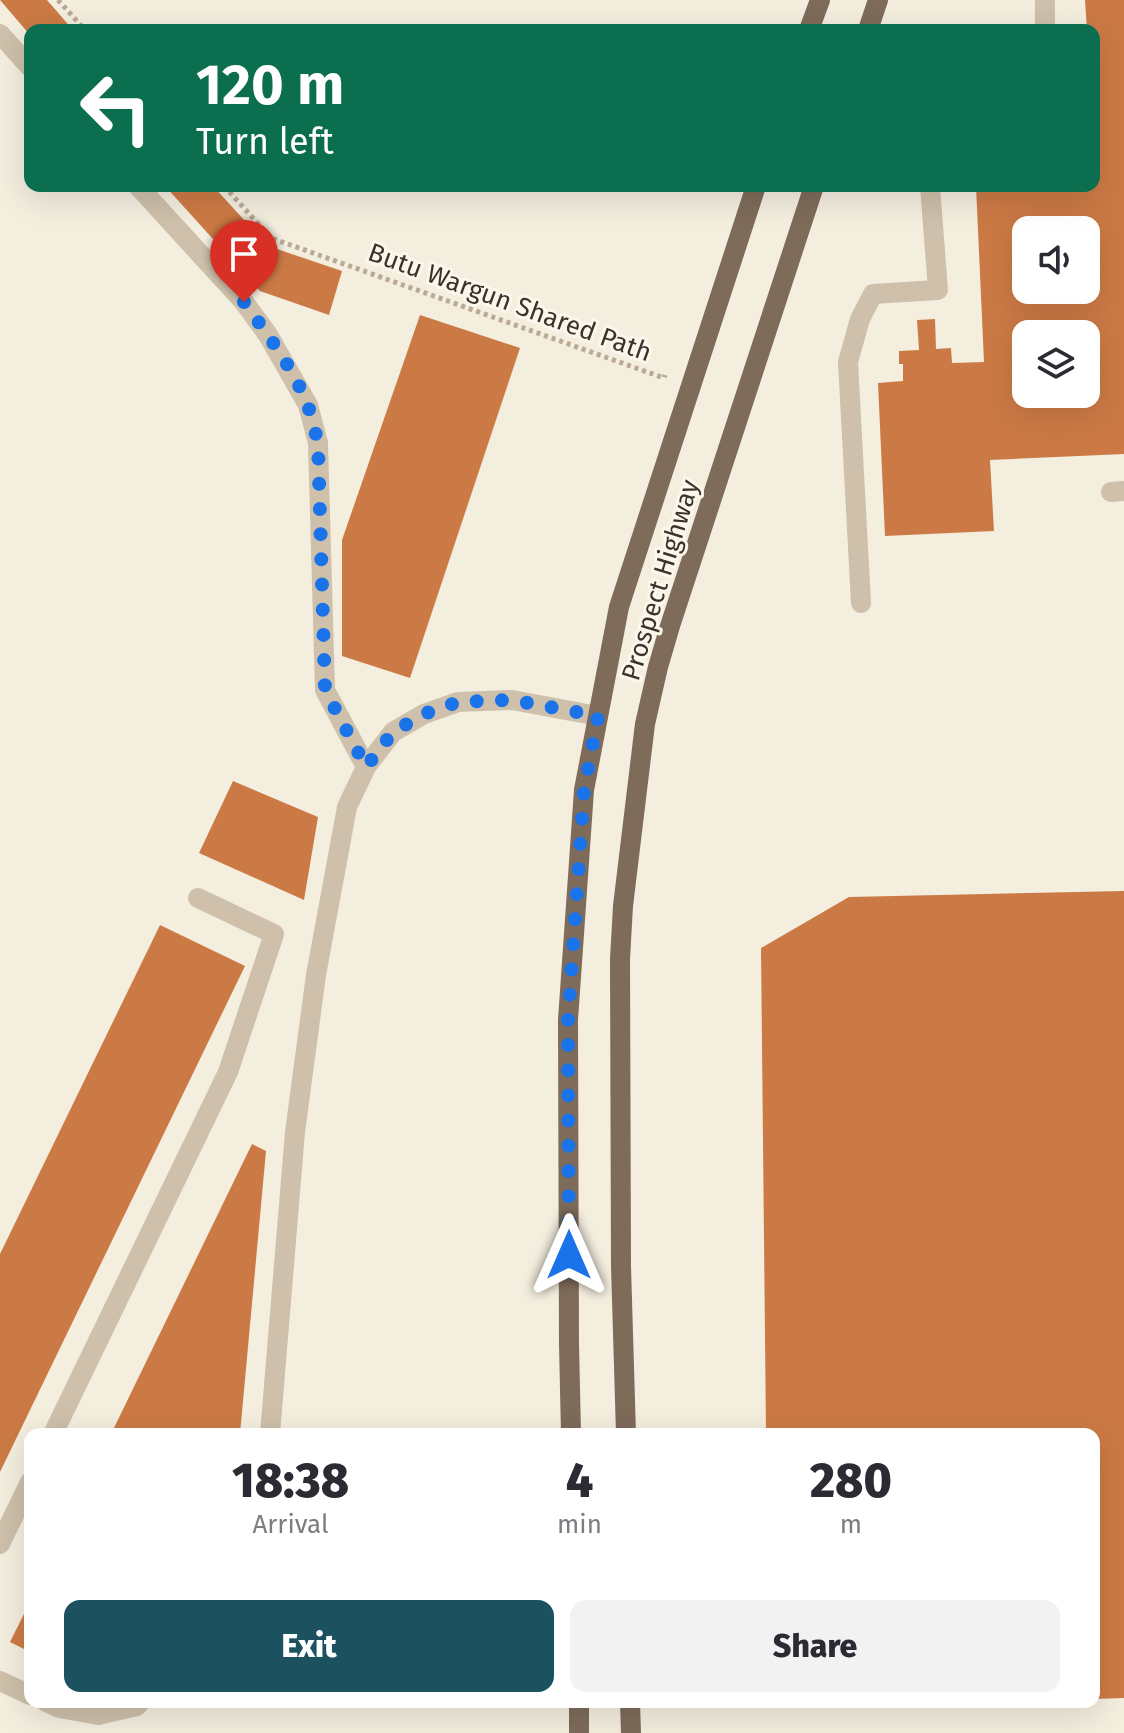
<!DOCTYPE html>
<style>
:root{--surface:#fff;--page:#f2f2f3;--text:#2b2b33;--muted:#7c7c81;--accent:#1c515f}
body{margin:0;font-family:"Fira Sans",sans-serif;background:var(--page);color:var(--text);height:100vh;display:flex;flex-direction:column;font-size:30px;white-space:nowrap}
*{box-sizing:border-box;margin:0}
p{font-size:26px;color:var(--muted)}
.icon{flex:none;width:44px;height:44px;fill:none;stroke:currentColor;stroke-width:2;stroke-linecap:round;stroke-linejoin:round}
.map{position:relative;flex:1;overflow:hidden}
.side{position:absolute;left:24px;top:1428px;width:1076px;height:280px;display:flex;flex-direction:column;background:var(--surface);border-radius:16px;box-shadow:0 8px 32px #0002}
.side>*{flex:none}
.hud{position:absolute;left:24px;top:24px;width:1076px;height:168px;border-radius:16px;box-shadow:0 8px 32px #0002;background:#0b6e4f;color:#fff;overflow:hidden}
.fabs{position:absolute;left:1012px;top:216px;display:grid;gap:16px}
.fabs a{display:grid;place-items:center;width:88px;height:88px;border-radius:16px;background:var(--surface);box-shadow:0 8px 32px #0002;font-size:40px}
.pin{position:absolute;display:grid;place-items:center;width:68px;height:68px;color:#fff;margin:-82px -34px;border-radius:50% 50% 50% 0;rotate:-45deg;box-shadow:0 0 8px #0007}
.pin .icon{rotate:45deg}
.me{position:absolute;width:88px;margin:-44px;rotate:0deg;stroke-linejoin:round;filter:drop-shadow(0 0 6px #0008)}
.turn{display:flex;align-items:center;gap:28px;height:168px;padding:0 40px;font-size:36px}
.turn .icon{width:104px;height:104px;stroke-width:2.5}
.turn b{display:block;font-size:56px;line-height:68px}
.eta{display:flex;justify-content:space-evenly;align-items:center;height:136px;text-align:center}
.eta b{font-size:48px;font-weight:800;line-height:56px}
.primary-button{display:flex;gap:16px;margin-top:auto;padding:16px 40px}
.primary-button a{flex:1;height:92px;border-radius:16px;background:var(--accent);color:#fff;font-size:32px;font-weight:800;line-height:92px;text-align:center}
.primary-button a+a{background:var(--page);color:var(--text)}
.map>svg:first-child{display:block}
.building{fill:#cc7a45;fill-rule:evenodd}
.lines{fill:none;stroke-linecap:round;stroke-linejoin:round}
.path{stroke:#baaa94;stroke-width:5;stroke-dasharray:4 4;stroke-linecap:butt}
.minor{stroke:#cec0aa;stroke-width:20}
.major{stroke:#7e6b5a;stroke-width:20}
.route{stroke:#1a73e8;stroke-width:14;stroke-dasharray:0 25.2}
.labels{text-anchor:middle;stroke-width:6;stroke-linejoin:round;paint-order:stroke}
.street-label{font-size:26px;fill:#3b322a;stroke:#fbf7ec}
</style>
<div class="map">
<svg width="1124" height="1733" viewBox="0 0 1124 1733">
<rect width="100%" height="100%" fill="#f4eedf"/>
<path class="building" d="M0,0H47L73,30H30V35Z
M1085,0H1124V454L990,460L994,531L885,536L878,383L903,381V364H899V351L919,350L917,320L935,319L936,349L951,348L952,363L984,362L976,186H1094V30H1087ZM1026,230H1086V290H1026ZM1026,334H1086V394H1026Z
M165,186H213L268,246L342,271L329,315L260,291Z
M420,315L520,348L410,678L342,656V540Z
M233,781L318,817L304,900L199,853Z
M1124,891V1698L1094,1699V1434H766L761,948L849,897Z
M160,925L245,966L0,1472V1254Z
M252,1144L266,1151L240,1434H111Z
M30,1602V1652L10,1642Z
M749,1702H848V1705L749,1707Z"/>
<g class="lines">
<path class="path" d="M58,0L85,30
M224,186L271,238L664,378L665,375"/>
<path class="minor" d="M1045,0V30
M0,34L30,67
M138,186L244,302L268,335L308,405L318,443L325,690L366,767
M1111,492L1124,491
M861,603L848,362L860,319L873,294L938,290L930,186
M53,1434L228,1072L274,934L198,898
M270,1434L295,1132L316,975L347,807L366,767L393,732L424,714L458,702L512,700L598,716
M0,1544L30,1482
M0,1681L30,1695
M46,1702L59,1708L98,1715L137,1706L140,1702"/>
<path class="major" d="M809,30L820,0
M868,30L878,0
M571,1434L569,1344L568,1020L584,790L619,607L756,186
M626,1434L621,1266L620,959L623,906L645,724L658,667L670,626L814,186
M579,1702V1733
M630,1702L631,1733"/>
</g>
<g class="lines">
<path class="route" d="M244,302C267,334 294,369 308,406C312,418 315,431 318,443L325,690L366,767L393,732L424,714L458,702L512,700L598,716L584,790L568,1020L569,1255"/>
</g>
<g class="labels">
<g class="street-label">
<text transform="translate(510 302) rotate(20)" y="9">Butu Wargun Shared Path</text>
<text transform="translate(660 580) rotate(-73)" y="9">Prospect Highway</text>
</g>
</g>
</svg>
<div class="fabs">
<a><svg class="icon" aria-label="sound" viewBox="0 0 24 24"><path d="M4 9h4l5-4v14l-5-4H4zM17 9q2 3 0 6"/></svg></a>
<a><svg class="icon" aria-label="layers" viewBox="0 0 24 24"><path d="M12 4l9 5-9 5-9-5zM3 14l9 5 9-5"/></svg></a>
</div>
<div class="pin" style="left:244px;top:302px;background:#d93025"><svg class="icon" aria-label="arrive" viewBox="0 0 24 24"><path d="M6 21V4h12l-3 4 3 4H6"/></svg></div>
<svg class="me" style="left:569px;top:1255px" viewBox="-20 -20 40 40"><path d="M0-17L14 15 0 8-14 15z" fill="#1a73e8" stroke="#fff" stroke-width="4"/></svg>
<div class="hud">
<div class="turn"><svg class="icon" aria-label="left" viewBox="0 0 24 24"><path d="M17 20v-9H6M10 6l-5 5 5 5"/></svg><div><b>120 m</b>Turn left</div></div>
</div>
<section class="side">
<div class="eta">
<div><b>18:38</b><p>Arrival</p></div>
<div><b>4</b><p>min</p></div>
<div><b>280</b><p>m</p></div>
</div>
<div class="primary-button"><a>Exit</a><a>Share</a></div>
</section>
</div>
